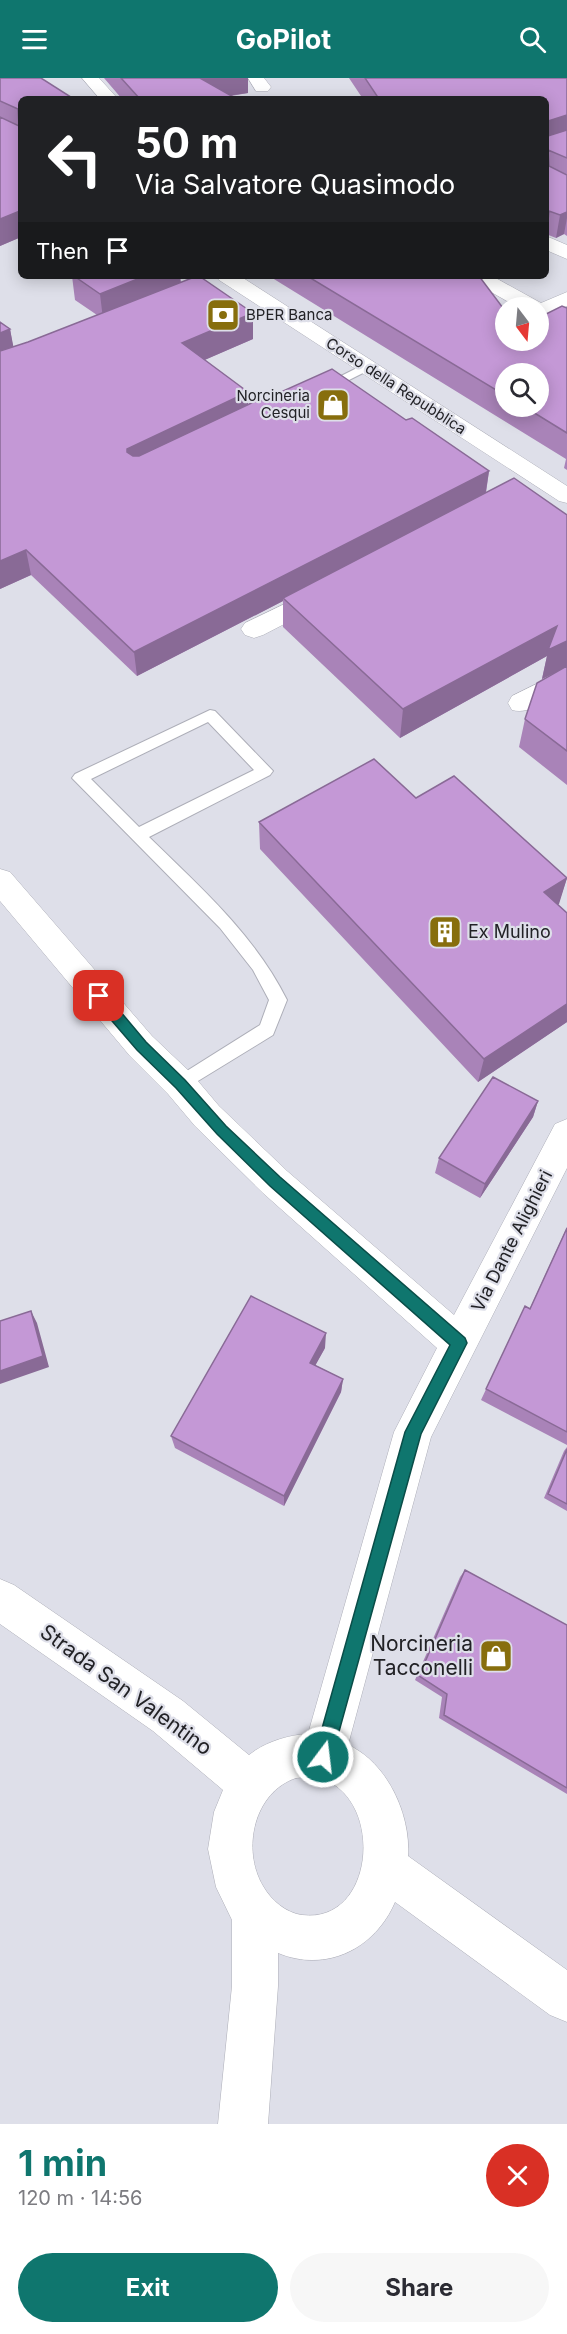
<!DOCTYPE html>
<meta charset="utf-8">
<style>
:root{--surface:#fff;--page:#f7f7f7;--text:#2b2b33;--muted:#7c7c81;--accent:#0f766e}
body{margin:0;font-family:Inter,sans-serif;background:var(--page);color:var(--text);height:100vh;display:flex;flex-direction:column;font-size:22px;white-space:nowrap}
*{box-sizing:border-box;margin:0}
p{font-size:20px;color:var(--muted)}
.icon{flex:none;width:33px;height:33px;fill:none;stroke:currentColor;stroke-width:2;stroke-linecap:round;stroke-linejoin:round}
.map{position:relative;height:2046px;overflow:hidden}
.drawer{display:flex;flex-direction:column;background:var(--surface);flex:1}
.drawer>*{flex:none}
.guide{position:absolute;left:18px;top:18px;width:531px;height:183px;border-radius:9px;box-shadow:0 3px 15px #0003;background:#202124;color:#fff;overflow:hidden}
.needle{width:39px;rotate:164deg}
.controls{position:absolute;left:495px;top:219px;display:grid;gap:12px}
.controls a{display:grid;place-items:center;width:54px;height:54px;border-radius:50%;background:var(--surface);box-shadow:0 3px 15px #0003;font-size:30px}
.pin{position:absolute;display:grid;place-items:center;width:51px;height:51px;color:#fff;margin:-26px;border-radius:12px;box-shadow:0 3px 9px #0006}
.me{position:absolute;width:66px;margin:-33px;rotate:15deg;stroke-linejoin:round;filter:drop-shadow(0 0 4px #0008)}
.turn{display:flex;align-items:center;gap:21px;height:126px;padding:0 18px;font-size:27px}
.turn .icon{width:78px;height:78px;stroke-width:2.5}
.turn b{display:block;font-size:42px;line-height:51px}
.then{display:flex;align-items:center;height:57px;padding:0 18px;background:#0003;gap:12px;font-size:22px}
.round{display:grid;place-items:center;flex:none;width:63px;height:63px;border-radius:32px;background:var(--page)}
.overview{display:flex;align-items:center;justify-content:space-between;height:102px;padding:0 18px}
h1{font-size:36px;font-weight:700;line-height:45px;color:var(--accent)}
.button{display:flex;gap:12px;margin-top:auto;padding:12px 18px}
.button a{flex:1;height:69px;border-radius:36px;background:var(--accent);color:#fff;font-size:24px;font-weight:700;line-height:69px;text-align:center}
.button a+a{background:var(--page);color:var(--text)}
header{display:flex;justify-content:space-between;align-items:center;height:78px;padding:0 18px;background:var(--accent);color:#fff;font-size:27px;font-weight:700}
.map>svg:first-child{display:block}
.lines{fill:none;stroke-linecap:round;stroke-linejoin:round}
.lane-casing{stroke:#adaeb8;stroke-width:2}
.street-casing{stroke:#adaeb8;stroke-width:1}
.lane{fill:#fff;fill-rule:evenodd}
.street{fill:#fff;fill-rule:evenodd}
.wall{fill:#a983b8;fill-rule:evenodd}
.shaded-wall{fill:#896a96}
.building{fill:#c498d6;stroke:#896a96;stroke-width:1.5}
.route{fill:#0f766e;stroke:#0a4d48;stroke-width:1.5}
.labels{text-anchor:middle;stroke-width:4.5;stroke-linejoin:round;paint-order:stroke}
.far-poi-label{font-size:15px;fill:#222226;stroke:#dedfe9;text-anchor:start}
.far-street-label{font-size:15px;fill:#222226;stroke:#dedfe9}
.poi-label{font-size:18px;fill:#222226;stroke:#dedfe9;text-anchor:start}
.street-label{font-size:18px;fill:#222226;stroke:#dedfe9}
.near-poi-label{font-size:21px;fill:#222226;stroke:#dedfe9;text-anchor:end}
.near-street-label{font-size:21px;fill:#222226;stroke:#dedfe9}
</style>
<header><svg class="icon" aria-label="menu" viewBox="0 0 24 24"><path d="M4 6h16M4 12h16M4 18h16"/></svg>GoPilot<svg class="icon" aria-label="search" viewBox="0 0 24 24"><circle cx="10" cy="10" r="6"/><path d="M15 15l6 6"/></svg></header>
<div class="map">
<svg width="567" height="2046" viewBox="0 0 567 2046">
<rect width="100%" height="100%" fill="#dedfe9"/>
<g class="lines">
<defs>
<path id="lane" d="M367,285L373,289L371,291L327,313L323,314L317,310Z
M210,632L215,633L273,693L270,697L149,759C200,809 254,856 287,922L273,957L180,1014L174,1011L171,1006L174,1001L260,947L269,922L253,892L220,850L72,700L75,696ZM208,644L254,692L139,749L91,701Z"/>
<path id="street" d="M82,0H99L118,21H100Z
M248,0H264L271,9L268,13H256Z
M546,158L567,167V181L546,172Z
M216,198H240L567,408V425L559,423L219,202Z
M467,198H492L541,225L567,214V228L549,237L538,238V230H519L470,202Z
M324,507L333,509L337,515L333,521L263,557L254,560L245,557L241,551L245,545Z
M567,591V612C550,621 531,637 512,632L508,625L512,618Z
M0,791L10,794L152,958L192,996L219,1028L287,1093L454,1237L555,1046L567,1041V1090L431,1359L348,1667C387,1684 411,1737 408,1778L567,1892V1944L550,1937L395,1824C375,1871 326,1895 278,1875V1908L268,2046H218L232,1908V1842L216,1809L208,1771L214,1734L223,1712L153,1653L0,1546V1501L14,1507L183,1623L249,1677C265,1664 288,1657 308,1656L394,1354L437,1270L263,1115L195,1048L168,1016L130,978L0,823ZM296,1700C304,1699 315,1698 323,1701C385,1724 374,1846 302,1837C286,1835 271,1822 263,1808C241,1771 254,1714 296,1700Z"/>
</defs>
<use href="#lane" class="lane-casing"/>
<use href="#street" class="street-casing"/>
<use href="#lane" class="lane"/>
<use href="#street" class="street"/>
</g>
<path class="wall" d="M0,0L21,21V159L0,168Z
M104,0H248V15L231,18L237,21H122Z
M349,0H567V158L564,156L556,160L546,156V21H363Z
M72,198H180L181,204L253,261L204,282L248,326L261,323L406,342L489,393L486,415L567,437V707L519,669L525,641L560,592L542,601L547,578L400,660L283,549V523L137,598L31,497L0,511V244L10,251L13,269L28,264L97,237L75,222Z
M269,198H479L506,262L567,230V392L564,390L566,381ZM506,296L538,328H506Z
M416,720L567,800L558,827L567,835V944L478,1004L260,771L259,744Z
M538,1023L533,1039L480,1120L435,1095L439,1080Z
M567,1149V1367L481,1322L525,1228L530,1230Z
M325,1270L315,1287L343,1301L341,1314L284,1428L175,1370L171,1358Z
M567,1369V1433L544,1420L564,1373Z
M465,1492L567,1547V1716L439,1640L442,1619L415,1602L460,1499Z"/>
<path class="shaded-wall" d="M199,0H248V15L205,21Z
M567,37V59L546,65L548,43Z
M20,133L21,142V159L0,168V141Z
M567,134V140L564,156L556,160L560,137Z
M145,198H180L181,210L103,241L100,216Z
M253,235V261L184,291L182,265Z
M10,251L15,277L0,283V255Z
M248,314V339L130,396L127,371Z
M489,393L485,419L283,520V523L137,598L134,574Z
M26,472L31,497L0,511V483Z
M557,548L567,563V589L542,601L547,578L400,660L403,631Z
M567,800L559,826L537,840L544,814Z
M567,926V944L478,1004L484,981Z
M538,1023L533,1039L480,1120L485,1106Z
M31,1233L37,1245L49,1289L0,1306V1293Z
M326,1255L325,1270L309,1299L310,1285Z
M343,1301L341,1314L284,1428V1418Z"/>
<path class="building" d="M0,0H41L74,21H21V134L20,133L0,141V39L19,48L18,31L0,23Z
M121,0H200L237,21H140Z
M365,0H567V37L548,43V58L567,52V80L548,72L549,88L567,97V134L560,137L549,133L548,143H546V21H379Z
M74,198H145L100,216Z
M197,198H199L253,235L182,265L248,314L127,371V374L133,378H139L258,322L261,323L332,291L406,342L412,340L489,393L134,574L26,472L0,483V273L28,264Z
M307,198H479L506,234V262H538V240L562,228L567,230V355L523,328H538V296H506V318Z
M0,244L10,251L0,255Z
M514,400L567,437V563L548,572L557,548L403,631L283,520Z
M567,588V673L525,641L537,605Z
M374,681L416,720L454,698L567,800L544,814L567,835V926L484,981L259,744Z
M493,999L538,1023L485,1106L439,1080Z
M567,1150V1354L486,1311L525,1228L530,1231Z
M251,1218L326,1255L310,1285L343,1301L284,1418L171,1358Z
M31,1233L43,1278L0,1293V1243Z
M567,1371V1426L548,1416Z
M465,1492L567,1547V1710L444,1637L447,1616L419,1598Z"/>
<path class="route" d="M99,913L104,914L146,964L185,1002L226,1048L280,1099L465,1260L467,1265L421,1356L332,1679L329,1685L323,1688L316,1685L314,1679L405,1354L450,1267L270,1108L217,1056L176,1010L137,972L94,922L93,918L94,914Z"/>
<defs>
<symbol id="bank-square" viewBox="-11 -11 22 22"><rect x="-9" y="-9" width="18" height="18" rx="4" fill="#876e0d" stroke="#dedfe9"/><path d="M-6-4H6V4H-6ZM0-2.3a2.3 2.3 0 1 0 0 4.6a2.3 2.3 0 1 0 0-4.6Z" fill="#fff"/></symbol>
<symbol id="shop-square" viewBox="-11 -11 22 22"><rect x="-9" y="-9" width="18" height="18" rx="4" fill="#876e0d" stroke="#dedfe9"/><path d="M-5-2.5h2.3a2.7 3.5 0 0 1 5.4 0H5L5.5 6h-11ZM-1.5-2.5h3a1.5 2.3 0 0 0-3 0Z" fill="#fff"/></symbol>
<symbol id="building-square" viewBox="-11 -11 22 22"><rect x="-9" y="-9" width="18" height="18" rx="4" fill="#876e0d" stroke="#dedfe9"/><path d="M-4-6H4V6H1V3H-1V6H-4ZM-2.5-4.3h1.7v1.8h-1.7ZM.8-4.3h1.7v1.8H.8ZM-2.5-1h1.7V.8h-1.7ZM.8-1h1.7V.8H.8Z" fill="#fff"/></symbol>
</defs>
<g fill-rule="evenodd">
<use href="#bank-square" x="204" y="218" width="38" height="38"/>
<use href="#shop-square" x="314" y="308" width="38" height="38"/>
<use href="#building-square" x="426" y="835" width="38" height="38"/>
<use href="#shop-square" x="477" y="1559" width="38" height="38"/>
</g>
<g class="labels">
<g class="far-poi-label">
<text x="246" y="242">BPER Banca</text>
<text x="310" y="323" text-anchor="end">Norcineria<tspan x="310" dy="17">Cesqui</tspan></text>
</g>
<g class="far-street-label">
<text transform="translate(396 308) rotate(33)" y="5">Corso della Repubblica</text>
</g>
<g class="poi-label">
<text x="468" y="860">Ex Mulino</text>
</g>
<g class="street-label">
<text transform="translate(512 1163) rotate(-63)" y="6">Via Dante Alighieri</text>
</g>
<g class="near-poi-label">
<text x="473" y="1573">Norcineria<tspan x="473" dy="24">Tacconelli</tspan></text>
</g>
<g class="near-street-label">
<text transform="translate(126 1612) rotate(36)" y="7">Strada San Valentino</text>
</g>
</g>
</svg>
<div class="controls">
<a><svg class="needle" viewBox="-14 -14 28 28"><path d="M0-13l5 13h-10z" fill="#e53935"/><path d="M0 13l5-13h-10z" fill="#7c7c81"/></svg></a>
<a><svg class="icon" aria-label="search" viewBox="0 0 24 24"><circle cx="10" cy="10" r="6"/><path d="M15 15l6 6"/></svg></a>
</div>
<div class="pin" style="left:99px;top:918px;background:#d93025"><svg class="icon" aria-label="arrive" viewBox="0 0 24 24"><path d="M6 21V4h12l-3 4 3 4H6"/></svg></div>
<svg class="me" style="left:323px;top:1679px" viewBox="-20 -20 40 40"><circle r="17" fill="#0f766e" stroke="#fff" stroke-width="3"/><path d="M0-11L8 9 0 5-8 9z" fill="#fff"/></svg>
<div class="guide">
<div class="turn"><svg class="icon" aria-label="left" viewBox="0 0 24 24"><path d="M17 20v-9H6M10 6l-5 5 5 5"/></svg><div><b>50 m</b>Via Salvatore Quasimodo</div></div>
<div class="then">Then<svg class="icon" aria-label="arrive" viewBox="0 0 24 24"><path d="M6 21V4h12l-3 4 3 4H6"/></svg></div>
</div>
</div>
<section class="drawer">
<div class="overview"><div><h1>1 min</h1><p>120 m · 14:56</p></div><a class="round" style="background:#d93025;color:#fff"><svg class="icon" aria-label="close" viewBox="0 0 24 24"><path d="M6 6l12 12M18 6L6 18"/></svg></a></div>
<div class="button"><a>Exit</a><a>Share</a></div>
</section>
